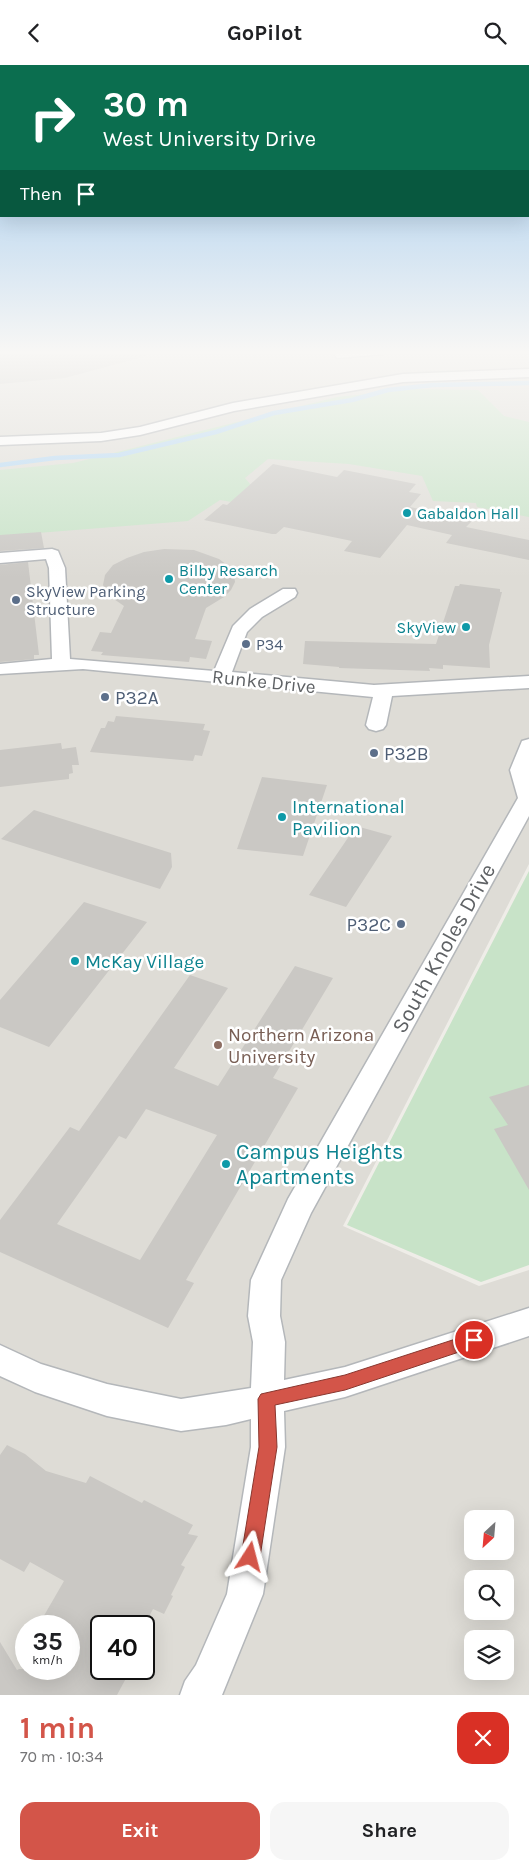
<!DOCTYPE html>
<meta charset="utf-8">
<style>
:root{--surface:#fff;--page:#f6f6f6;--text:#202124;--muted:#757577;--accent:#d35549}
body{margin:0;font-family:Karla,sans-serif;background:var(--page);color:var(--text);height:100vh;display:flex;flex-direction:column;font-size:19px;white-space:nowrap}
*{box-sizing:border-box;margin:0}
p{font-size:16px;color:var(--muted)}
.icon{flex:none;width:28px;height:28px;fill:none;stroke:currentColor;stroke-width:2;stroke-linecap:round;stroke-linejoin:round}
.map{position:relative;height:1630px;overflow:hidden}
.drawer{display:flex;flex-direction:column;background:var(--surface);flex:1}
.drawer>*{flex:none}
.top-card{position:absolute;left:0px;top:0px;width:530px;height:152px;box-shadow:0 5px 20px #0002;background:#0b6e4f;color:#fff;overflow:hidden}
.needle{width:32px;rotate:206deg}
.controls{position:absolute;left:464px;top:1445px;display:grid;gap:10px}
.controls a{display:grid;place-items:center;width:50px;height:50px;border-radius:10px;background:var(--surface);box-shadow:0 5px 20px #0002;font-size:25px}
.speed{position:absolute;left:15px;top:1550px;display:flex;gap:10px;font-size:25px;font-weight:700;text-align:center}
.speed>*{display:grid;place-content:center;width:65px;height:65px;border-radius:50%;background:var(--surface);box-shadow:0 5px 20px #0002;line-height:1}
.speed small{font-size:12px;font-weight:400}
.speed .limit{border:2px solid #111;border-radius:8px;background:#fff;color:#111}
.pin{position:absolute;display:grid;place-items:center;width:42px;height:42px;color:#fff;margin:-21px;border:2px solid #fff;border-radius:50%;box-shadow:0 1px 5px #0007}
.me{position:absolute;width:55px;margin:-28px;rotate:9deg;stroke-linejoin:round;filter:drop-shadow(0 0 4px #0008)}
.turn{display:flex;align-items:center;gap:18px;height:105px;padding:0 20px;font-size:22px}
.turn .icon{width:65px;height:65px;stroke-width:2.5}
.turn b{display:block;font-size:35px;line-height:42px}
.then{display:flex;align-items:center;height:48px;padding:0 20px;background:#0003;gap:10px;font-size:19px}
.round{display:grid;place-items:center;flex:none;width:52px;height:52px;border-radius:15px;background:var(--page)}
.headline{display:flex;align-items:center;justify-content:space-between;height:85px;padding:0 20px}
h1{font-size:30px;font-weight:700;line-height:38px;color:var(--accent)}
.cta{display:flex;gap:10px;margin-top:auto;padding:10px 20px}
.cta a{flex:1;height:58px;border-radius:15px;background:var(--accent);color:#fff;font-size:20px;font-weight:700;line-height:58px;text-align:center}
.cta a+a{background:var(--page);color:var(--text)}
header{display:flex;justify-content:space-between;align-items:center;height:65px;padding:0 20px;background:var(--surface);font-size:22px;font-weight:700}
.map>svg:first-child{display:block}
.education{fill:#dedcd6;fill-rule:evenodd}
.green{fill:#c8e3c8}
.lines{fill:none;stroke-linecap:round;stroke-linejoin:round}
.stream{stroke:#b2d7f4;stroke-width:4.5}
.building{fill:#cac8c4;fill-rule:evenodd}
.minor-casing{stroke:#b4b7ba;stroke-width:3}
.minor{fill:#fff;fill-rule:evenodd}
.route{fill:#d35549;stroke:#89372f}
.culture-dot{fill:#0f9aa8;stroke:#fff;stroke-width:2}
.service-dot{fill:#5c6f8a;stroke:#fff;stroke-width:2}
.education-dot{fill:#8d6e63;stroke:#fff;stroke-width:2}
.labels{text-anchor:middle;stroke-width:5;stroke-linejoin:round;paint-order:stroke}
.far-culture-label{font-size:16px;fill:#0d838f;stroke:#fff;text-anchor:start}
.far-service-label{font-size:16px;fill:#4e5e75;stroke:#fff;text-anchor:start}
.street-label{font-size:19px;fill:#5f6265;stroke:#fff}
.service-label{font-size:19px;fill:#4e5e75;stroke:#fff;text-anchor:start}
.culture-label{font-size:19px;fill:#0d838f;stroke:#fff;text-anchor:start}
.education-label{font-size:19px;fill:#785e54;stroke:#fff;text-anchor:start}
.near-street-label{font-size:22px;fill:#5f6265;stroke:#fff}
.near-culture-label{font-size:22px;fill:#0d838f;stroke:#fff;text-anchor:start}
</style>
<header><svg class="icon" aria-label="back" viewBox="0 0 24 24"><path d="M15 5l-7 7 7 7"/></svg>GoPilot<svg class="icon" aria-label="search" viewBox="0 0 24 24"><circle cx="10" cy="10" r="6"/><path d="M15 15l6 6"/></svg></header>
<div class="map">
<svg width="529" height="1630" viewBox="0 0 529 1630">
<rect width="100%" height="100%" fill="#efede8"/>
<path class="education" d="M0,285H529V799L343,1161L479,1221L529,1205V1630H0ZM472,1454H505V1486H472ZM472,1514H505V1546H472ZM26,1561H69V1604H26ZM101,1561H144V1604H101ZM472,1574H505V1606H472Z"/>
<path class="green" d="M413,324L478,325L504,351L529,357V452L477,442L476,438L433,436L422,411L349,399L268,394L245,413L266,438L249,440L220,435L188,456L0,471V405L73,398L337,332Z
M529,806V1200L481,1217L347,1160Z"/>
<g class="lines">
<path class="stream" d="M0,400L55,393L119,390L216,367L274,348L352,335L388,325L433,320L529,318"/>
</g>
<path class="building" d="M0,285H145L146,291L65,313L0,319Z
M273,399L337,412L344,405L416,419L409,427L421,429L410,442L473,455L466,462L529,475V495L446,478L452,470L407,460L380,493L344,486L352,476L284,462L276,469H272L204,455L223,439L227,440Z
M41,467L44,483L0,486V470Z
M164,484L194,485L219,494L230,502L234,509L235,517L231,525L224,532L206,543L195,574L212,576L206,594L190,592L189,597L101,590L103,587L91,586L100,567L111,568L124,541L108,530L103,520L105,510L113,500L127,493L144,487Z
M28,497L39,590H34V594L0,597V500Z
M460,519L500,524V527H502L489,580L490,603L443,600V604L429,603L430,606L339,603V602L303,599L305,576L436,579L455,521H459Z
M116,651L205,659L203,665L210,666L202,691L195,690L193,696L90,687L101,663H105L108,656L114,657Z
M61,678L62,684L76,682L79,700H72L73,708L69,709V714L0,722V685Z
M262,712L327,720L303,791L237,784Z
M34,745L171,788L172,802L160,824L1,774Z
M356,761L392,771L346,842L309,830Z
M84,837L147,857L49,982L0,962V935Z
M295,901L333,913L273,1013L298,1023L186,1215L194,1218L168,1263L0,1187V1155L70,1062L79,1066L190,910L228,923L174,1003L218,1021ZM146,1044L217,1070L140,1195L57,1159L119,1071L126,1074Z
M529,1020V1125L494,1064L508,1060L489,1032Z
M7,1380L25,1389L46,1406L86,1418L90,1411L142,1438L144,1435L193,1460L188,1469L198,1471L181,1500L185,1502L171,1530L173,1531L164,1549L153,1544L144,1561H101V1604H131L117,1630H0V1577L17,1605L19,1604H69V1563L71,1561H38L64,1516L30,1497L24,1507L0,1494V1390Z"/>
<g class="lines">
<defs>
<path id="minor" d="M341,285H390L384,289L337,293L335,290Z
M529,304V312L403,317L234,346L140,370L101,376L0,380V372L101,368L140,362L233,338L403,309Z
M52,484L58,486L65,503L70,594L214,606L233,561L250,544L283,524H295L297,528L295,532L262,552L247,567L232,607L374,620L529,611V623L392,631L386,660L383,664L376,666L369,664L366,660L373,632L83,604L0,609V599L52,594L49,503L46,494L0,498V488Z
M529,674V751L311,1148L281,1215L280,1251L285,1277L284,1315L345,1302L529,1243V1271L345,1332L284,1346L285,1382L263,1529L222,1630H180L185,1616L196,1600L227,1529L251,1382V1354L226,1360L181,1366L107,1351L35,1327L0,1311V1280L41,1299L107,1319L181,1334L251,1323L253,1277L248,1251L251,1215L288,1134L518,733L510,705L522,676Z"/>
</defs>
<use href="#minor" class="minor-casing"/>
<use href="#minor" class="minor"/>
</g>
<linearGradient id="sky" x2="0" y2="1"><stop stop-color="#92c2ed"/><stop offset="0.56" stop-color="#f8f7f5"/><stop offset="1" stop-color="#f8f7f5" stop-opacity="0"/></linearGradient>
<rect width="529" height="513" fill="url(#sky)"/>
<path class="route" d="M474,1268L480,1270L482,1275L480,1280L345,1325L275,1340L277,1382L260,1492L257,1499L250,1501L244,1499L241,1492L259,1382L258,1334L261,1329L345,1310Z"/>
<g class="culture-dot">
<circle cx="407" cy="448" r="5"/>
<circle cx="169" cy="514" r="5"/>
<circle cx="466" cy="562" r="5"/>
<circle cx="282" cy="752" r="5"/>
<circle cx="75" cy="896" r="5"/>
<circle cx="226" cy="1099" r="5"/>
</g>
<g class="service-dot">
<circle cx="16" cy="535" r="5"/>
<circle cx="246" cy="579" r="5"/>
<circle cx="105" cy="632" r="5"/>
<circle cx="374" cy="688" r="5"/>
<circle cx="401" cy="859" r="5"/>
</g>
<circle class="education-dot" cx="218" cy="980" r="5"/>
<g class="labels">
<g class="far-culture-label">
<text x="417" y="454">Gabaldon Hall</text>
<text x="179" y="511">Bilby Resarch<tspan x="179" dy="18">Center</tspan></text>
<text x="456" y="568" text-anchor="end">SkyView</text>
</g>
<g class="far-service-label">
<text x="26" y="532">SkyView Parking<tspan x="26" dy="18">Structure</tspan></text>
<text x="256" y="585">P34</text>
</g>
<g class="street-label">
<text transform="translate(264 616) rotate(6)" y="7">Runke Drive</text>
</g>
<g class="service-label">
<text x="115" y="639">P32A</text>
<text x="384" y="695">P32B</text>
<text x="391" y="866" text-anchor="end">P32C</text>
</g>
<g class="culture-label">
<text x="292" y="748">International<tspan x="292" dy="22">Pavilion</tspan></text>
<text x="85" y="903">McKay Village</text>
</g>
<g class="education-label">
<text x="228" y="976">Northern Arizona<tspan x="228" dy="22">University</tspan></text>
</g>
<g class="near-street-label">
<text transform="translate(443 883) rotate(-61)" y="8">South Knoles Drive</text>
</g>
<g class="near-culture-label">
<text x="236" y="1094">Campus Heights<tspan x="236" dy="25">Apartments</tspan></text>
</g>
</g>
</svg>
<div class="controls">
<a><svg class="needle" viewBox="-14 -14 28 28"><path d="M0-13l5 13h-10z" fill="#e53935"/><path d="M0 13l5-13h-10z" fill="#757577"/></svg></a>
<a><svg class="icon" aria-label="search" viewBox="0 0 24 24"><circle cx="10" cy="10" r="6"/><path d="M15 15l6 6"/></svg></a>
<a><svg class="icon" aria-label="layers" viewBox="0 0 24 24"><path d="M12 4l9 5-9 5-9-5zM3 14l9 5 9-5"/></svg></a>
</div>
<div class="speed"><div>35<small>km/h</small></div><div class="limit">40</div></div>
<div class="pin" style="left:474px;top:1275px;background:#d93025"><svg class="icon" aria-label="arrive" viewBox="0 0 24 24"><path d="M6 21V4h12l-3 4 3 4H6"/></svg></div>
<svg class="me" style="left:250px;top:1492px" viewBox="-20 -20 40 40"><path d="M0-17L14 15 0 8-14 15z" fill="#d35549" stroke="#fff" stroke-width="4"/></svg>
<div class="top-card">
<div class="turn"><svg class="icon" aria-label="right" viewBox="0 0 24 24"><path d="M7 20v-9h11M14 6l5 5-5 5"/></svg><div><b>30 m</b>West University Drive</div></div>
<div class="then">Then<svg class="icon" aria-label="arrive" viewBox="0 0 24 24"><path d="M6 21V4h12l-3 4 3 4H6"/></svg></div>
</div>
</div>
<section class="drawer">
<div class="headline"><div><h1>1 min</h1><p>70 m · 10:34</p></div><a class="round" style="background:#d93025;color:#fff"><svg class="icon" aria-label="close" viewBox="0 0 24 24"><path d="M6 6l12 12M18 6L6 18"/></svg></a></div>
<div class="cta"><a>Exit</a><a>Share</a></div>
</section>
